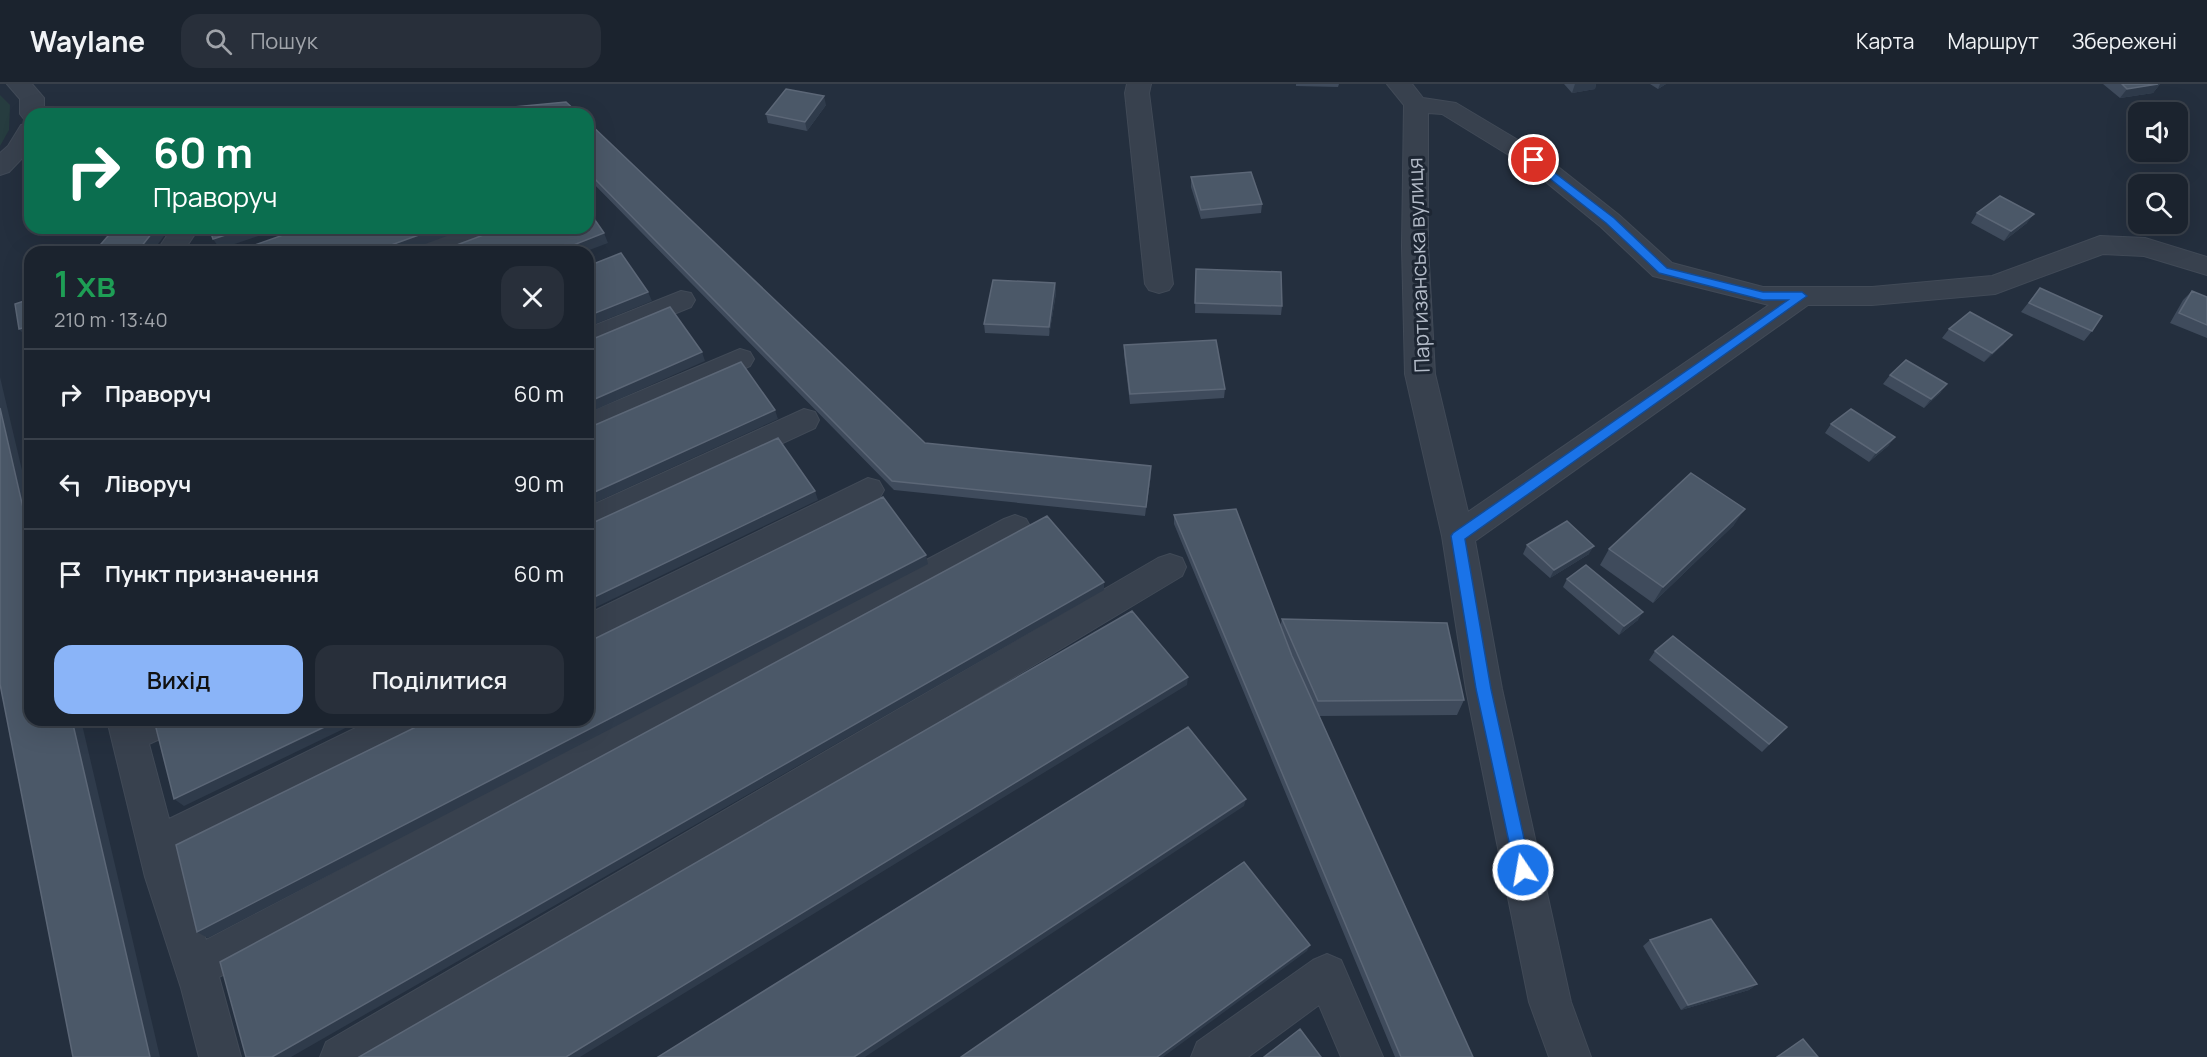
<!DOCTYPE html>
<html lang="uk">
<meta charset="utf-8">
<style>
:root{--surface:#1b232e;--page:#282f3a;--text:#f1f3f6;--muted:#a0a4aa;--line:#39404a;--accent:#8ab4f8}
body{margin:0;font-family:Manrope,sans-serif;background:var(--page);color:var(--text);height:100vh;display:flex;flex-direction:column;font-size:22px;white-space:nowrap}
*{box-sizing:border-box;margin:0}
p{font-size:20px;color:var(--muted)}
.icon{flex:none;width:33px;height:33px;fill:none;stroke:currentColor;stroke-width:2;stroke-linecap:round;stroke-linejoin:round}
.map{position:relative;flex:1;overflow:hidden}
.sheet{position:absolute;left:24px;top:162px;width:570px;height:480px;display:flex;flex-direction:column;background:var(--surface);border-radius:18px;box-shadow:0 6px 24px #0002,0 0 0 2px var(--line)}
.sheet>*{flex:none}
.guide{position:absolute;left:24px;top:24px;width:570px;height:126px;border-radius:18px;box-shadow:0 6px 24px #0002,0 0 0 2px var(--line);background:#0b6e4f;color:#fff;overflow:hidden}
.fabs{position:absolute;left:2128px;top:18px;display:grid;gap:12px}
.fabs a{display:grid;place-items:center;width:60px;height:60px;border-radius:12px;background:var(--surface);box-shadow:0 6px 24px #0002,0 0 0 2px var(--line);font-size:30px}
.pin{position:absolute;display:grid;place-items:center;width:51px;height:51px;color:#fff;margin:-26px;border:3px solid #fff;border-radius:50%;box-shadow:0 2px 6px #0007}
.me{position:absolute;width:66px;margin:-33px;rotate:348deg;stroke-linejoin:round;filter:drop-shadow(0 0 4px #0008)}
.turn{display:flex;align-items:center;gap:21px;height:126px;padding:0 30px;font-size:27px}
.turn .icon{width:78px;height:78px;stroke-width:2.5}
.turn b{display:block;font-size:42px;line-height:51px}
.round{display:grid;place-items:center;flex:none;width:63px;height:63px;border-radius:18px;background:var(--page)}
.headline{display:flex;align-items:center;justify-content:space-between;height:102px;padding:0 30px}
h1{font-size:36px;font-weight:600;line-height:45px;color:#1e9e55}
.cta{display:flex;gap:12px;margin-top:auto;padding:12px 30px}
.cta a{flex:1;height:69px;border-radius:18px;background:var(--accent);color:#111;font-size:24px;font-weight:600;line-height:69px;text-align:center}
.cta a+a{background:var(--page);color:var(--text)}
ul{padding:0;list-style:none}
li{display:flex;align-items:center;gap:18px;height:90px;padding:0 30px;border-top:2px solid var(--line)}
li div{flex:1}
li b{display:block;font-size:22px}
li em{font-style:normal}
header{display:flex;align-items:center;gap:36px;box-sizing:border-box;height:84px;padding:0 30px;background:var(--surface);border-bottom:2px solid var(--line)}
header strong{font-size:28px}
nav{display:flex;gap:33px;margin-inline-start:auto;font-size:21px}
.search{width:420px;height:54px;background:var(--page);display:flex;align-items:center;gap:15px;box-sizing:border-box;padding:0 21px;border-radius:18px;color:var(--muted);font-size:22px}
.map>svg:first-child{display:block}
.green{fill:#263c3f}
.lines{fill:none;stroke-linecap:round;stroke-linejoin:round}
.minor-casing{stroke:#414a57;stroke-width:2}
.minor{fill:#38414e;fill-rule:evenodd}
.wall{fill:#3f4b5c}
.shaded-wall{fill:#2f3b4b}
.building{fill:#4b5868;stroke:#5c6777;stroke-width:1.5}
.route{fill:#1a73e8;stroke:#114b97;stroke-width:1.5}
.labels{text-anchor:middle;stroke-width:6;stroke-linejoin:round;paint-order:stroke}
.street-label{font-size:21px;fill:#b4bcc9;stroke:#1d2633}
</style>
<header>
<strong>Waylane</strong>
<div class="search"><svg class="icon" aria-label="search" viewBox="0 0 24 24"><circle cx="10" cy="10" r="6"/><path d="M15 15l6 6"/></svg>Пошук</div>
<nav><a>Карта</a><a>Маршрут</a><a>Збережені</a></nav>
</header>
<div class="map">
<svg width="2207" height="973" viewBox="0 0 2207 973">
<rect width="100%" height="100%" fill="#242f3e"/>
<path class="green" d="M0,11L10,21L9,46L0,62Z"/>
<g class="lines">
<defs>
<path id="minor" d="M7,0H32L44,14V30H30V37L24,35L20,30V15Z
M1127,0H1151L1149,9L1173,200L1169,206L1159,209L1149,206L1145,200L1125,9Z
M1387,0H1412L1423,14L1456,19L1543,71L1619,131L1672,179L1763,203H1872L1992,192L2100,152L2145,154L2207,173V191L2144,172L2103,170L1995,210L1872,221H1808L1475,457L1502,605L1571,918L1591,973H1549L1529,918L1466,605L1442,452L1405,290L1402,162L1404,21ZM1428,29L1442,30L1525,81L1601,143L1653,192L1769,221L1468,428L1435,290L1428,162Z
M30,39V66L9,88L0,91V69L8,62L21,41Z
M172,144H199L183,168H156Z
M466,144H504L500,150L453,168H414L418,162Z
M681,207L691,209L695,216L691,223L588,265V244Z
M740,265L750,268L754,275L750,282L588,353V329Z
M804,325L815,328L819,336L815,344L588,450V423Z
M868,394L879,397L884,406L879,415L588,560V530Z
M1015,431L1026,435L1031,444L1026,453L219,893L241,973H199L181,904L145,793L107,636H182L177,647L149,660L169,735L372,636H425L420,647L178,770L206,856L1004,435Z
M1170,470L1182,474L1186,483L1182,492L381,973H320L326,958L1158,474Z
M1327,870L1341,876L1383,973H1341L1319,921L1248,973H1191L1197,958L1313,876Z"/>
</defs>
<use href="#minor" class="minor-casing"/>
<use href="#minor" class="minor"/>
</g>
<path class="wall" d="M1296,0H1339L1338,3L1296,2Z
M1564,0H1596L1595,5L1572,9Z
M1650,0H1666L1658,5Z
M2103,0H2160L2153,9L2120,14Z
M826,21L807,47L768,39L766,30Z
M588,38L925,359L1151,391L1145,432L894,406L588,94Z
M1191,93L1262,120L1261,129L1201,135L1191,103Z
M1977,129L2027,139L2004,157L1971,139Z
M1196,185L1282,222L1281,231L1195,229Z
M1055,199L1056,209L1049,252L985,249L984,240Z
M2040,204L2092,247L2084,257L2021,228Z
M2192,207L2207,213V254L2170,239L2183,216Z
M1949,245L2004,260L1984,278L1942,254Z
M1124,261L1225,305L1224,314L1130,320L1124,270Z
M1890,291L1947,300L1940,309L1924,324L1883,300Z
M1831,340L1895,353L1888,362L1869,378L1825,349Z
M1174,431L1280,543L1282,535L1464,616L1457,631L1319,632L1473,973H1395L1174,440Z
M1734,441L1653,519L1600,481L1609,465Z
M1527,461L1589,470L1550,494L1523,470Z
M1567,495L1638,536L1619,551L1563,503Z
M1655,567L1787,643L1762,668L1649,576Z
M1650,856L1757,900L1749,906L1681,926L1643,862Z"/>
<path class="shaded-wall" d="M1575,0H1596L1595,5L1572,9Z
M1660,0H1666L1658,5Z
M2160,0L2153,9L2120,14L2127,5Z
M824,12L826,21L807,47L805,38Z
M2034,130L2027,139L2004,157L2011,147Z
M156,144H170L152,168H137Z
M247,144H282L220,165L213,155Z
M438,144H469L403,168H372Z
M604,149L608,159L584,168H556Z
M1055,199L1056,209L1049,252V243Z
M648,208L652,217L588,243V232Z
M30,242V254L28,255L19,245Z
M2012,251L2004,260L1984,278L1992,269Z
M702,268L705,277L588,329V318Z
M0,293L30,420V454L0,324Z
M1947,300L1940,309L1924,324L1931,315Z
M775,326L778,335L588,422V411Z
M1895,353L1888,362L1869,378L1876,369Z
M1151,382V391L1145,432L1146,423Z
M815,407L818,416L588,527V516Z
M1745,425L1734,441L1653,519L1663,503Z
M1594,462L1589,470L1550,494L1554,486Z
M926,471L928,480L208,854L197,848Z
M1104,498V506L291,973H272Z
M1643,528L1638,536L1619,551L1624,542Z
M1188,593L1187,601L580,973H566Z
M72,636H81L160,973H150Z
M339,636H362L184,722L174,715Z
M1246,715L1244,722L865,973H854Z
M1310,861L1307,867L1163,973H1157Z
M1757,900L1749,906L1681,926L1688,921Z"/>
<path class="building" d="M2122,0H2158L2127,5Z
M786,5L824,12L805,38L766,30Z
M566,18L579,30H438Z
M588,38L925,359L1151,382L1146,423L892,397L588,88Z
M1251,88L1262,120L1201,126L1191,93Z
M2000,112L2034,130L2011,147L1977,129Z
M588,126L604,149L556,168H438L502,144H588Z
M115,144H156L137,168H94Z
M209,144H247L213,155Z
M303,144H438L372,168H235Z
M621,169L648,208L588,232V182Z
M1196,185L1281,188L1282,222L1195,219Z
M993,196L1055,199L1049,243L984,240Z
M2040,204L2102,232L2092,247L2029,219Z
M2192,207L2207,213V241L2179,229Z
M30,215V242L19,245L15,220Z
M670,223L702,268L588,318V257Z
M1970,228L2012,251L1992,269L1949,245Z
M1216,256L1225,305L1130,310L1124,261Z
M1906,276L1947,300L1931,315L1890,291Z
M741,278L775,326L588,411V344Z
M0,324L30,454V636H72L150,973H73L0,600Z
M1851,325L1895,353L1876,369L1831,340Z
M778,354L815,407L588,516V441Z
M1691,389L1745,425L1663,503L1609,465Z
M883,413L926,471L197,848L176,761L430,636H588V558Z
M1236,425L1292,572L1473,973H1401L1174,431Z
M1047,432L1104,498L272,973H246L220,878Z
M1567,437L1594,462L1554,486L1527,461Z
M1586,481L1643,528L1624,542L1567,495Z
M1132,527L1188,593L566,973H359Z
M1282,535L1447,539L1464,616L1318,617Z
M1673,552L1787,643L1769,660L1655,567Z
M164,636H339L174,715L155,640Z
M1188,643L1246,715L854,973H658Z
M1244,778L1310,861L1157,973H961Z
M1711,835L1757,900L1688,921L1650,856Z
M1300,945L1321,973H1264Z
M1803,955L1818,973H1777Z"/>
<path class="route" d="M1534,73L1614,134L1667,184L1763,208H1802L1807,212L1465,455L1491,605L1531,786L1528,792L1523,794L1517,792L1515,786L1476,605L1451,452L1453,449L1788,216H1763L1659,189L1606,139L1530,79V74Z"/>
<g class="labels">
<g class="street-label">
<text transform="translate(1419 181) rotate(-92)" y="7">Партизанська вулиця</text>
</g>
</g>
</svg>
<div class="fabs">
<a><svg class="icon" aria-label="sound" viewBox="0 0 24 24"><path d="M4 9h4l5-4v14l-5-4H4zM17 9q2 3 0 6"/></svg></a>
<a><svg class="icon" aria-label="search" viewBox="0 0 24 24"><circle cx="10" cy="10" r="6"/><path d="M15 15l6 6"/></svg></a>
</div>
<div class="pin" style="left:1534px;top:76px;background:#d93025"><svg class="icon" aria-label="arrive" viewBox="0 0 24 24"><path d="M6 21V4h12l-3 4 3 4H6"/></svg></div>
<svg class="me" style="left:1523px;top:786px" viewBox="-20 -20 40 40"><circle r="17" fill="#1a73e8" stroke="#fff" stroke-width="3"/><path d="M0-11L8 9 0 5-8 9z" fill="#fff"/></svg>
<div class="guide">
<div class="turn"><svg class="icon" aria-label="right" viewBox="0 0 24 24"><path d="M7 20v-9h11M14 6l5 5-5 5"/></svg><div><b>60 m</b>Праворуч</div></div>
</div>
<section class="sheet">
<div class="headline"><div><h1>1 хв</h1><p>210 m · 13:40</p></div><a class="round"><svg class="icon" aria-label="close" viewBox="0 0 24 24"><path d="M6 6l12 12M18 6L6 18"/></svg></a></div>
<ul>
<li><svg class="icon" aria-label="right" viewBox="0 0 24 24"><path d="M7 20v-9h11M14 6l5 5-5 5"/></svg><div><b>Праворуч</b></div><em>60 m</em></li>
<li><svg class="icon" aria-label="left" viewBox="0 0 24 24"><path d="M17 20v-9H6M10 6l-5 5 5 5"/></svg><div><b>Ліворуч</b></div><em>90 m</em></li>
<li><svg class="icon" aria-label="arrive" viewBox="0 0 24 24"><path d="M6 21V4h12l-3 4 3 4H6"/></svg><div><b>Пункт призначення</b></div><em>60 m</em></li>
</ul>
<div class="cta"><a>Вихід</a><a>Поділитися</a></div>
</section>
</div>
